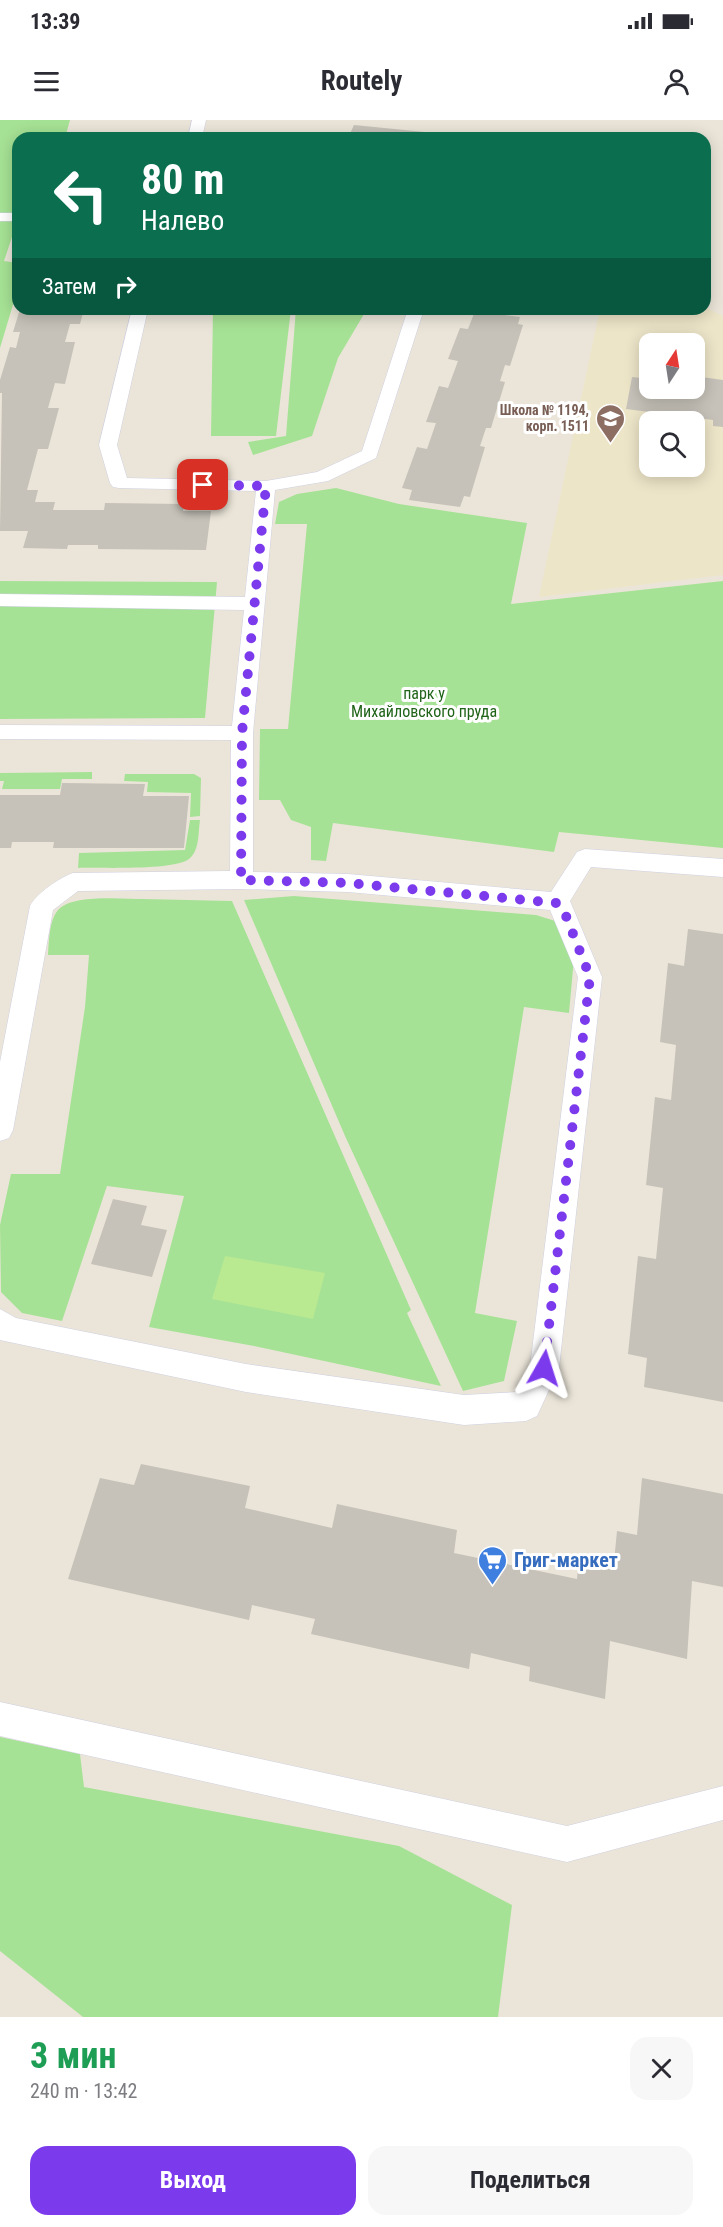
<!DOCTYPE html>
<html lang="ru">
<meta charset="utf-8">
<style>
:root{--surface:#fff;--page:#f7f7f7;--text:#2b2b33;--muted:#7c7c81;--accent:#7c3aed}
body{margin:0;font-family:"Roboto Condensed",sans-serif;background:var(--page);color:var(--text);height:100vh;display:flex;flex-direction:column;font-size:22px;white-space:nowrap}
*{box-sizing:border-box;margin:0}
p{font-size:20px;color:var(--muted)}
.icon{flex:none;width:33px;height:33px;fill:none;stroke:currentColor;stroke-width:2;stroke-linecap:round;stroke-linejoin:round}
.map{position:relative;height:1897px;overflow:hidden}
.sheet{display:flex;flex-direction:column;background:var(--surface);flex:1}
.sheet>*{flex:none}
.hud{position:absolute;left:12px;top:12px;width:699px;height:183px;border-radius:18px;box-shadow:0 3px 15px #0003;background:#0b6e4f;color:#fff;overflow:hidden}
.needle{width:39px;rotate:12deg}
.buttons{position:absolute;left:639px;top:213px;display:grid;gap:12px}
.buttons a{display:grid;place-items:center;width:66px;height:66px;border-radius:12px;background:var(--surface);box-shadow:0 3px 15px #0003;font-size:30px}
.pin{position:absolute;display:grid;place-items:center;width:51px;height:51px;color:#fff;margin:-26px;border-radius:12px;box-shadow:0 3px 9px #0006}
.me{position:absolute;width:66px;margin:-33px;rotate:6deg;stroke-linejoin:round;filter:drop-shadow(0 0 4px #0008)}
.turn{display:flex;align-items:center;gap:21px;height:126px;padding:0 30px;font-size:27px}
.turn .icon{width:78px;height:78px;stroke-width:2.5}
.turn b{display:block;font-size:42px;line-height:51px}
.then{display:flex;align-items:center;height:57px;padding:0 30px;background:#0003;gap:12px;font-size:22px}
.round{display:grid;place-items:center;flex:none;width:63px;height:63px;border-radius:18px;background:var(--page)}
.headline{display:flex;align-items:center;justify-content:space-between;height:102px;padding:0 30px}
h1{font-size:36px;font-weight:700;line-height:45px;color:#1e9e55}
.primary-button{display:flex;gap:12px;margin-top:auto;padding:12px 30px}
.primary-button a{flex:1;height:69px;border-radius:18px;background:var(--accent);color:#fff;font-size:24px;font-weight:700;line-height:69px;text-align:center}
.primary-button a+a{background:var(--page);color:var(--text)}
.status{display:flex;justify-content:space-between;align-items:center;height:42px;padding:0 30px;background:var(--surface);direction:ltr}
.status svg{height:16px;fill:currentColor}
header{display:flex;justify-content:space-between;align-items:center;height:78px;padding:0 30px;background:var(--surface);font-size:27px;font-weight:700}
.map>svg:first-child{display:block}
.education{fill:#ede5c8;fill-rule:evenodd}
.green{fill:#a6e295}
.pitch{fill:#b9e991}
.building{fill:#c6c2b9}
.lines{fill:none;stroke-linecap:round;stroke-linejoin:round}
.lane-casing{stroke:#cfd0e1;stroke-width:1}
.lane{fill:#fff;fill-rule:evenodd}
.route{stroke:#7c3aed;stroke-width:10;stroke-dasharray:0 18}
.labels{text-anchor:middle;stroke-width:6;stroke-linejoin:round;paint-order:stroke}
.far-education-label{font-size:14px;font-weight:bold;fill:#785e54;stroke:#fff;text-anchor:end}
.park-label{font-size:16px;fill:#206419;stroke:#fff}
.near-shop-label{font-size:20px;font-weight:bold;fill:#366cbe;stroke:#fff;text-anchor:start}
</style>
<div class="status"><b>13:39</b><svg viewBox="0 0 49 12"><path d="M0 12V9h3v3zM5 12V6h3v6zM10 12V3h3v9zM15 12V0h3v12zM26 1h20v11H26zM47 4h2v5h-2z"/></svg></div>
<header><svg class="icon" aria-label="menu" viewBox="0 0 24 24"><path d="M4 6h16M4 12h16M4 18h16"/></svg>Routely<svg class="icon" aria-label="person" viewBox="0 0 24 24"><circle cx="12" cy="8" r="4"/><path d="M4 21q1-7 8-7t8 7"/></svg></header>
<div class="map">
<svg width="723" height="1897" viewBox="0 0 723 1897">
<rect width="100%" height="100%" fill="#ebe5d9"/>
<path class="education" d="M705,187L723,196V455L539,477L600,189ZM650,224H694V268H650ZM650,302H694V346H650Z"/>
<path class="green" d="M0,0H70L65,18H18V99L4,141L18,143V168L0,228Z
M213,189H291L276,316H211Z
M296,189H367L338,238L312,316L253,335L248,322L286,316Z
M336,368L399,384L527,403L511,484L723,461V728L559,712L554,732L333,703L326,741L311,740V707L291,700L280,680H259L260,609H288L307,404H275L279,382L297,374Z
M0,461L217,462L205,598L0,599Z
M92,652V659H62L60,669H2L4,661H0V653Z
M125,654H194L201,658L200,696L190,697L191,673L147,672L148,662L124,661Z
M190,700H200C198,713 200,730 189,739C173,751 100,747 78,748L79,733L185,730Z
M294,776L536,795L565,804L575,827L569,893L524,887L475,1193L517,1201L504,1261L463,1271L345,1016L244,780Z
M143,779L232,781L411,1190L407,1193L441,1266L254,1226L149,1207L184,1076L107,1066L62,1201L22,1193L1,1172L0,1105L11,1054H60L85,887L89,835H48C49,821 49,799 59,789C74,774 122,779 143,779Z
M0,1617L80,1634L84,1667L399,1726L512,1785L498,1897H83L0,1831Z"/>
<path class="pitch" d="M225,1136L325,1153L313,1199L212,1179Z"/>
<path class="building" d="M354,5L445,14L443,18H348Z
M20,189H84L80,204H70L65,222H75L65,264L55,263L48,288H59L48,329H38L27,370H38L35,382H55L53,390H104L105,383L184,384L183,391H211L206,430L98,429V425H68L67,429L23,428L28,411H0L2,273H0V260L10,227L16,228L20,212H13Z
M475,191L520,197L518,204L523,205L510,246L505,245L500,261L505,262L491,308H486L480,326L485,327L470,377L464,376L460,387L409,380L412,370L402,368L417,327L427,329L436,303L426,302L439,266L448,268L458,241L448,239L460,208L468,209Z
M694,256L723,260V307L713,306V300L626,289L632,257L650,259V268H694Z
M62,663L145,664L143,676H189L184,728H53L54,722H12L11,728H0V675H60Z
M688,809L723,814V1282L644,1267L647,1238L628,1234L638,1136L656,1139L663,1068L646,1065L655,977L671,980L676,925L660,922L668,843L684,846Z
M113,1079L147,1086L141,1105L167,1110L152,1157L91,1144Z
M141,1344L250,1366L245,1388L332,1408L337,1384L457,1410L454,1433L577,1459L579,1436L614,1442L617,1411L637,1415L642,1358L723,1374V1467L692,1461L687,1539L610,1521L605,1579L529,1561L530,1547L471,1533L469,1549L311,1514L315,1499L252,1485L249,1500L68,1459L100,1358L134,1365Z"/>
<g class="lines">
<defs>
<path id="lane" d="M192,0H206L202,18H188Z
M0,93H18V101H0Z
M132,189H148L117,325L127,358L266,361L317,352L362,331L408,189H424L376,338L328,361L275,370L253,613V752L348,754L551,772L577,732L585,729L723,739V757L591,747L570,781L602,857L559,1248L537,1296L526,1301L464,1305L246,1272L0,1220V1189L16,1198L246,1244L464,1275L517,1272L530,1247L578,857L550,790L348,772L241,769L78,771L53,790L13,1010L9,1018L0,1021V942L30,786C37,773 59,758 73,753L230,751L231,620L0,619V605L232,606L244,490L0,486V474L245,477L256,371L119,368L113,367L110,363L99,325Z
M0,1582L567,1706L723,1666V1700L567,1742L0,1616Z"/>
</defs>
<use href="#lane" class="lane-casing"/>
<use href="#lane" class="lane"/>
</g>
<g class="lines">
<path class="route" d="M203,365L266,366L242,613L241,760L348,763L557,783L564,791L590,857L544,1248"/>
</g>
<defs>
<symbol id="school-pin" viewBox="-11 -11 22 30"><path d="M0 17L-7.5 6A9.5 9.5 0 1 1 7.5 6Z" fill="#8d6e63" stroke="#fff"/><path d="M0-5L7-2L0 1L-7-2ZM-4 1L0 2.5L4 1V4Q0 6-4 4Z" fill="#fff"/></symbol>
<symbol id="supermarket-pin" viewBox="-11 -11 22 30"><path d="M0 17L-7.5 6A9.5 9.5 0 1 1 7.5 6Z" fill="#3f7fe0" stroke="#fff"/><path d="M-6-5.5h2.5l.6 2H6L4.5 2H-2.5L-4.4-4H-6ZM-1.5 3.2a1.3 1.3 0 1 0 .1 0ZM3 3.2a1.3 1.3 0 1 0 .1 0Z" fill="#fff"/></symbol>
</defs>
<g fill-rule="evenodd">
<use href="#school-pin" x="594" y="282" width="33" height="45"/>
<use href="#supermarket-pin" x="476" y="1424" width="33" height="45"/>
</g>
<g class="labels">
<g class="far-education-label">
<text x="589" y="295">Школа № 1194,<tspan x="589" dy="16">корп. 1511</tspan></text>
</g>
<g class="park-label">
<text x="424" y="579">парк у<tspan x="424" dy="18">Михайловского пруда</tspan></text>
</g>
<g class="near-shop-label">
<text x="514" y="1447">Григ-маркет</text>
</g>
</g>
</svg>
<div class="buttons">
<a><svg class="needle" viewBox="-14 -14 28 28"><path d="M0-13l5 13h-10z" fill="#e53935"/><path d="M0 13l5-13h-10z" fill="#7c7c81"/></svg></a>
<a><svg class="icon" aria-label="search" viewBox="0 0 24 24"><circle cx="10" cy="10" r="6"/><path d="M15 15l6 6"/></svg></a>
</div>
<div class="pin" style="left:203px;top:365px;background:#d93025"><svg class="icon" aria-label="arrive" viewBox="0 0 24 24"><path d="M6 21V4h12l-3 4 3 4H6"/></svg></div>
<svg class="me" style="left:544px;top:1248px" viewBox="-20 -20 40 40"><path d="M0-17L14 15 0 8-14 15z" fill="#7c3aed" stroke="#fff" stroke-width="4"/></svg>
<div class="hud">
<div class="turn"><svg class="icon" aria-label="left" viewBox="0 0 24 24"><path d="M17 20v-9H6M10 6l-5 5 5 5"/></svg><div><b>80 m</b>Налево</div></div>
<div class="then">Затем<svg class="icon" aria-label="right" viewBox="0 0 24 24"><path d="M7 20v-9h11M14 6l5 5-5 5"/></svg></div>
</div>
</div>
<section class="sheet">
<div class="headline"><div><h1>3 мин</h1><p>240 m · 13:42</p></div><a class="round"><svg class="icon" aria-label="close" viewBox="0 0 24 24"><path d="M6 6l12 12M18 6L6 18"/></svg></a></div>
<div class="primary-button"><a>Выход</a><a>Поделиться</a></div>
</section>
